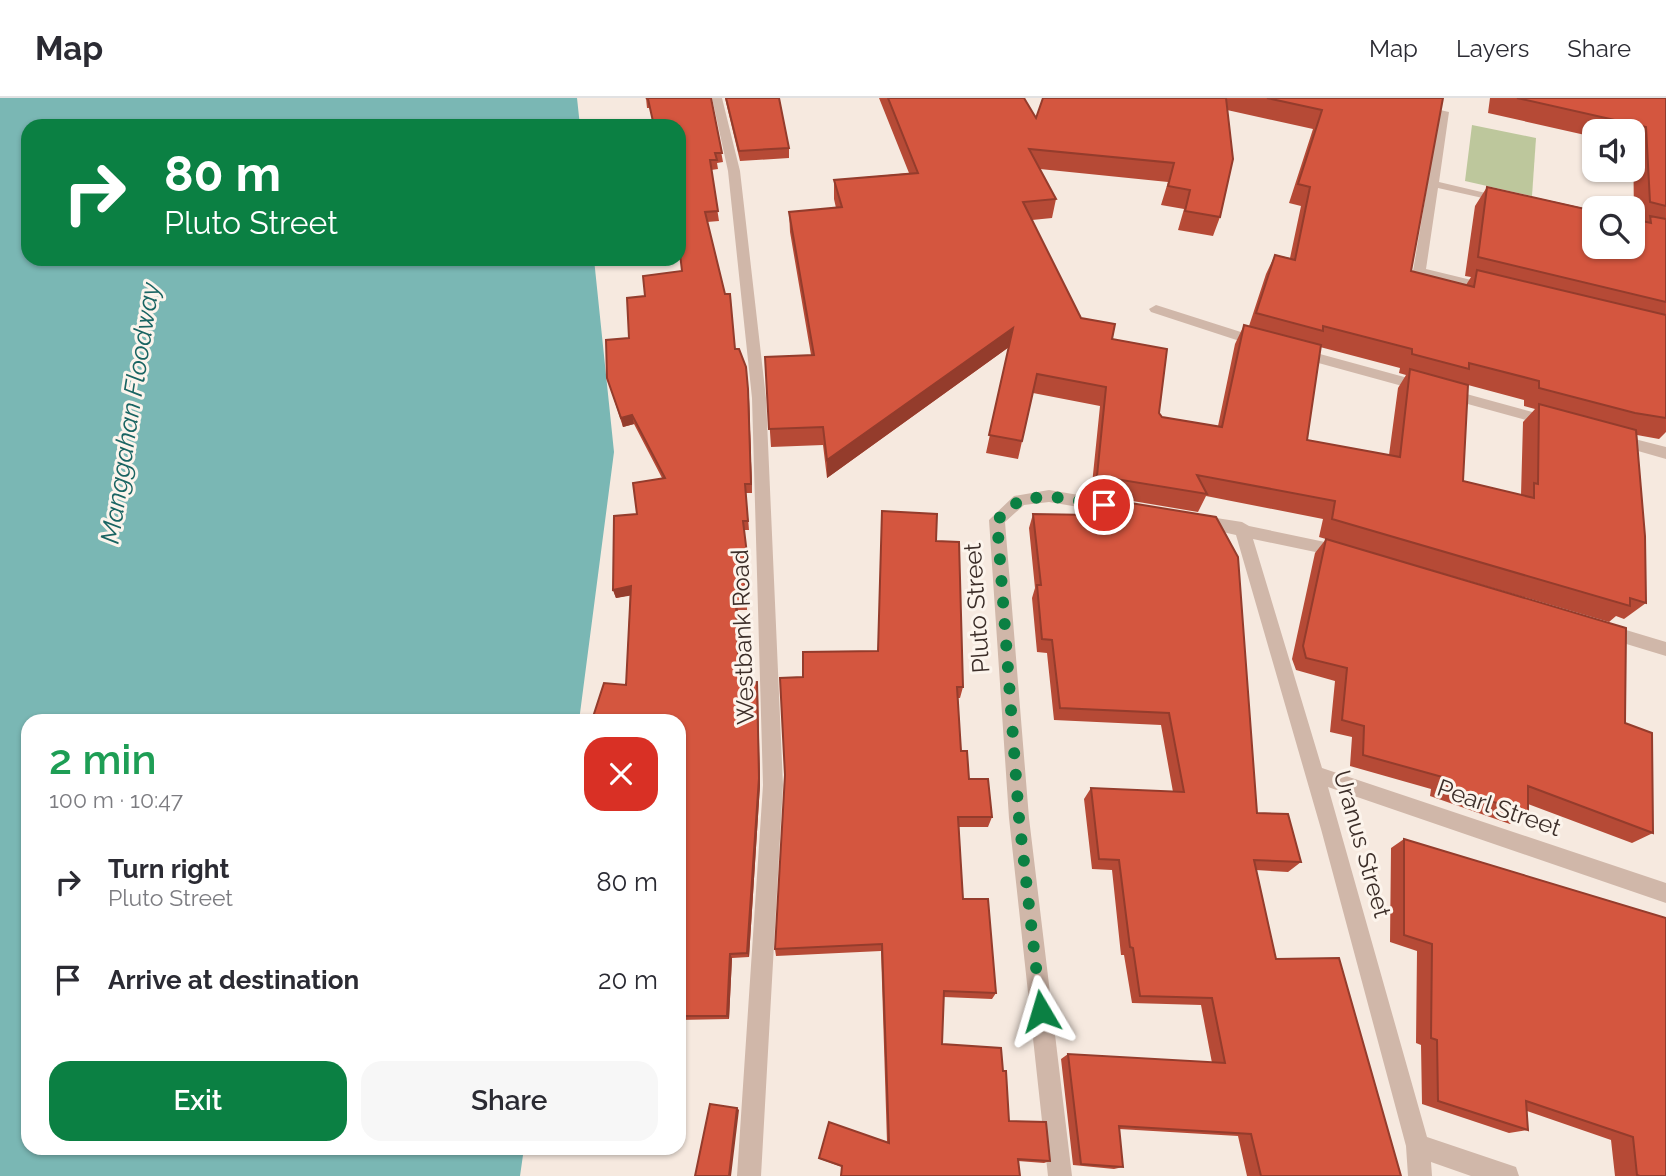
<!DOCTYPE html>
<meta charset="utf-8">
<style>
:root{--surface:#fff;--page:#f7f7f7;--text:#2b2b33;--muted:#7c7c81;--line:#e1e1e2;--accent:#0b8043}
body{margin:0;font-family:Raleway,sans-serif;background:var(--page);color:var(--text);height:100vh;display:flex;flex-direction:column;font-size:26px;white-space:nowrap}
*{box-sizing:border-box;margin:0}
p{font-size:23px;color:var(--muted)}
.icon{flex:none;width:38px;height:38px;fill:none;stroke:currentColor;stroke-width:2;stroke-linecap:round;stroke-linejoin:round}
.map{position:relative;flex:1;overflow:hidden}
.panel{position:absolute;left:21px;top:616px;width:665px;height:441px;display:flex;flex-direction:column;background:var(--surface);border-radius:21px;box-shadow:0 2px 5px #0004}
.panel>*{flex:none}
.top-card{position:absolute;left:21px;top:21px;width:665px;height:147px;border-radius:21px;box-shadow:0 2px 5px #0004;background:#0b8043;color:#fff;overflow:hidden}
.tools{position:absolute;left:1582px;top:21px;display:grid;gap:14px}
.tools a{display:grid;place-items:center;width:63px;height:63px;border-radius:14px;background:var(--surface);box-shadow:0 2px 5px #0004;font-size:35px}
.pin{position:absolute;display:grid;place-items:center;width:60px;height:60px;color:#fff;margin:-30px;border:4px solid #fff;border-radius:50%;box-shadow:0 2px 7px #0007}
.me{position:absolute;width:77px;margin:-38px;rotate:353deg;stroke-linejoin:round;filter:drop-shadow(0 0 5px #0008)}
.turn{display:flex;align-items:center;gap:24px;height:147px;padding:0 28px;font-size:32px}
.turn .icon{width:91px;height:91px;stroke-width:2.5}
.turn b{display:block;font-size:49px;line-height:60px}
.round{display:grid;place-items:center;flex:none;width:74px;height:74px;border-radius:21px;background:var(--page)}
.summary{display:flex;align-items:center;justify-content:space-between;height:119px;padding:0 28px}
h1{font-size:42px;font-weight:600;line-height:52px;color:#1e9e55}
.button{display:flex;gap:14px;margin-top:auto;padding:14px 28px}
.button a{flex:1;height:80px;border-radius:21px;background:var(--accent);color:#fff;font-size:28px;font-weight:600;line-height:80px;text-align:center}
.button a+a{background:var(--page);color:var(--text)}
ul{padding:0;list-style:none}
li{display:flex;align-items:center;gap:21px;height:98px;padding:0 28px}
li div{flex:1}
li b{display:block;font-size:26px}
li em{font-style:normal}
header{display:flex;align-items:center;gap:42px;box-sizing:border-box;height:98px;padding:0 35px;background:var(--surface);border-bottom:2px solid var(--line)}
header strong{font-size:33px}
nav{display:flex;gap:38px;margin-inline-start:auto;font-size:24px}
.map>svg:first-child{display:block}
.green{fill:#bdc79c}
.water{fill:#7ab7b4}
.lines{fill:none;stroke-linecap:round;stroke-linejoin:round}
.minor{fill:#d0b7a9;fill-rule:evenodd}
.wall{fill:#b64a36;fill-rule:evenodd}
.shaded-wall{fill:#943c2c}
.building{fill:#d4563f;stroke:#943c2c;stroke-width:2}
.route{stroke:#0b8043;stroke-width:12;stroke-dasharray:0 21.6}
.labels{text-anchor:middle;stroke-width:6;stroke-linejoin:round;paint-order:stroke}
.street-label{font-size:24px;fill:#3c2e29;stroke:#fcf4ec}
.water-label{font-size:26px;font-style:italic;fill:#196462;stroke:#fcf4ec}
</style>
<header>
<strong>Map</strong>
<nav><a>Map</a><a>Layers</a><a>Share</a></nav>
</header>
<div class="map">
<svg width="1666" height="1078" viewBox="0 0 1666 1078">
<rect width="100%" height="100%" fill="#f6e9df"/>
<path class="green" d="M1472,27L1536,40L1532,98L1465,83Z"/>
<path class="water" d="M0,0H577L580,28H28V161H594L614,354L579,623H28V1050H524L520,1078H0Z"/>
<g class="lines">
<path class="minor" d="M712,0H722L740,73L766,300L783,687L761,1078H737L763,687L752,300L728,73Z
M1440,12L1449,14L1439,84L1511,101L1505,105L1438,90L1426,171L1496,188V194L1491,195L1414,176L1413,173Z
M1156,207L1266,242L1268,245L1261,250L1151,214L1149,211Z
M1298,250L1551,319L1558,324L1551,329L1293,258V252Z
M1615,336L1666,349V361L1610,345L1607,341L1610,337Z
M1049,392L1114,403L1122,409L1114,415L1049,404L1024,407L1005,424L1029,720L1072,1078H1048L1009,720L989,422L1014,398Z
M1197,417L1242,424L1249,428L1344,448L1352,454L1344,460L1253,441L1322,670L1666,785V805L1328,689L1427,1039L1516,1069L1519,1078H1471L1431,1064L1432,1078H1408L1406,1048L1321,731L1236,437L1191,427L1189,423Z
M1606,526L1666,544V558L1600,538L1597,533L1600,528Z"/>
</g>
<path class="wall" d="M646,0H711L723,64L717,65L718,71L711,72L719,123L707,124L735,251L749,300L752,395H746L749,432H744L748,465H745L747,512H738L740,585L757,584L758,592L760,687L749,859L732,860L729,921L679,922V623H595L593,619L626,587L630,497L616,500L613,492L637,416L662,380L634,326L623,329L607,280L629,240L645,198L682,173L679,28L650,10H647Z
M725,0H779L789,50V60L740,63Z
M879,0H1024L1036,20L1043,0H1443L1411,173L1466,187L1471,179L1465,178L1475,108L1487,89L1634,121L1633,33H1594V39L1488,15L1490,0H1666V334L1659,341L1637,337L1646,505L1624,521L1616,518L1609,524L1319,439L1323,421L1206,398L1198,414L1091,396L1100,308L1033,295L1018,361L986,355L1009,249L827,380L823,347L771,349L765,259L811,257L790,134L789,114L836,110L834,101V82L909,75ZM1227,12L1313,31L1289,105L1301,108L1290,160L1275,157L1266,176L1249,228L1244,227L1235,246L1218,328L1162,319L1112,241L1081,220L1032,122L1052,120L1056,101L1040,71L1168,84L1161,107L1184,111L1178,132L1213,138L1220,119ZM1320,249L1400,270L1399,275L1406,277L1398,290L1389,357L1307,342ZM1468,287L1524,302V308L1535,311L1523,324L1521,397L1463,383Z
M1094,399L1257,715L1301,764L1288,774L1256,772L1276,861L1401,1078H1247L1238,1038L1119,1031L1123,1069L1114,1071L1073,1067L1061,961L1068,956L1212,965L1201,907L1132,905L1124,857H1121L1112,772L1092,771L1084,701L1091,690L1173,694L1161,627L1054,622L1047,555L1037,554L1032,500L1035,490L1029,430L1033,416L1089,417Z
M882,413L936,443L963,589L960,600H958L961,653L969,681L992,719L988,729H959L963,801L996,895L992,901L944,899L942,946L1003,973L1009,1023L1050,1063L1044,1065L1018,1063L842,1069L820,1061L819,1060L887,1044L881,853L776,858L775,851L878,553Z
M1326,441L1625,625L1653,735L1632,745L1528,706V716L1510,726L1430,698L1431,691L1350,668L1352,639L1330,634L1335,583L1296,572L1292,561L1315,455Z
M1404,741L1666,1078H1615L1611,1042L1527,1013L1528,1032L1509,1035L1422,1006L1421,947L1416,945L1417,853L1390,844L1391,750Z"/>
<path class="shaded-wall" d="M1013,230L1009,249L827,380V362Z
M748,291L749,300L752,395L751,386Z
M632,317L634,326L623,329L621,320Z
M744,457L745,465L747,512L745,503Z
M631,488L634,497L616,500L613,492Z
M736,504L738,512L740,593L739,585Z
M757,584L760,687L749,859L747,855Z
M730,856L732,860L729,921L727,918Z
M737,1010L739,1012L731,1078H729Z"/>
<path class="building" d="M646,0H711L722,55H715L717,62H710L718,113L705,114L725,196H730L735,251H739L746,269L748,291L751,386H745L748,423H743L747,456L744,457L745,503L736,504L739,585L757,584L759,680L747,855L730,856L727,918H679V623H600V620L593,619L604,585L626,587L631,488L613,492L614,418L637,416L633,385L665,380L632,317L621,320L607,280L606,242L629,240L627,200L645,198L643,178L682,173L679,147V28H654L648,1Z
M726,0H779L789,50L739,53Z
M888,0H1024L1036,20L1043,0H1226L1233,61L1220,119L1185,113L1190,92L1168,88L1174,65L1029,51L1056,101L1023,104L1081,220L1115,226L1112,241L1167,251L1159,315L1162,319L1222,329L1244,227L1321,247L1307,342L1400,359L1410,271L1468,287L1463,383L1534,400V385L1538,386L1539,306L1636,332L1645,438L1646,505L1630,500V508L1332,421L1335,403L1197,377L1207,396L1097,378L1106,289L1037,276L1022,343L989,337L1013,230L827,362L823,329L769,331L765,259L814,257L789,114L842,109L834,82L918,75Z
M1267,0H1443L1411,173L1474,189L1477,172L1666,217V320L1635,315L1539,290V283L1469,265V271L1412,256V251L1323,228V233L1256,215L1275,157L1295,162L1310,89L1298,86L1322,12Z
M1517,0H1666V108L1650,104L1646,29Z
M1487,89L1594,113V149H1633V121L1651,125L1650,118L1666,121V204L1478,159Z
M1094,399L1216,419L1238,459L1257,715L1288,716L1301,764L1254,762L1276,861L1339,860L1401,1078H1261L1251,1036L1119,1028L1123,1069L1081,1066L1068,956L1225,965L1212,900L1140,898L1133,850L1130,849L1119,762L1099,761L1091,690L1184,694L1169,615L1060,610L1052,542L1042,541L1037,487H1041L1033,416L1092,417Z
M882,413L937,416L936,443L959,444L963,589H957L961,653H967L969,681H988L992,719H958L963,801H988L996,895L944,893L942,946L1001,950L1003,973H1006L1009,1023L1046,1024L1050,1063L1018,1061L1020,1078H841L842,1068L819,1060L829,1024L889,1045L882,846L775,851L785,677L780,580L803,579V554L878,553Z
M1326,441L1626,530L1625,625L1652,635L1653,735L1528,688V716L1445,687L1446,680L1363,657L1364,628L1342,622L1347,570L1306,560L1303,548Z
M1404,741L1666,820V1078H1640L1637,1077L1633,1039L1526,1003L1528,1032L1438,1003L1437,942L1431,940L1432,846L1404,837Z
M710,1006L737,1010L729,1078H695Z"/>
<g class="lines">
<path class="route" d="M1041,913L1019,720L997,422L1020,402L1049,398L1104,407"/>
</g>
<g class="labels">
<g class="street-label">
<text transform="translate(977 510) rotate(-94)" y="8">Pluto Street</text>
<text transform="translate(743 539) rotate(-92)" y="8">Westbank Road</text>
<text transform="translate(1499 710) rotate(19)" y="8">Pearl Street</text>
<text transform="translate(1362 746) rotate(74)" y="8">Uranus Street</text>
</g>
<g class="water-label">
<text transform="translate(130 315) rotate(-81)" y="9">Manggahan Floodway</text>
</g>
</g>
</svg>
<div class="tools">
<a><svg class="icon" aria-label="sound" viewBox="0 0 24 24"><path d="M4 9h4l5-4v14l-5-4H4zM17 9q2 3 0 6"/></svg></a>
<a><svg class="icon" aria-label="search" viewBox="0 0 24 24"><circle cx="10" cy="10" r="6"/><path d="M15 15l6 6"/></svg></a>
</div>
<div class="pin" style="left:1104px;top:407px;background:#d93025"><svg class="icon" aria-label="arrive" viewBox="0 0 24 24"><path d="M6 21V4h12l-3 4 3 4H6"/></svg></div>
<svg class="me" style="left:1041px;top:913px" viewBox="-20 -20 40 40"><path d="M0-17L14 15 0 8-14 15z" fill="#0b8043" stroke="#fff" stroke-width="4"/></svg>
<div class="top-card">
<div class="turn"><svg class="icon" aria-label="right" viewBox="0 0 24 24"><path d="M7 20v-9h11M14 6l5 5-5 5"/></svg><div><b>80 m</b>Pluto Street</div></div>
</div>
<section class="panel">
<div class="summary"><div><h1>2 min</h1><p>100 m · 10:47</p></div><a class="round" style="background:#d93025;color:#fff"><svg class="icon" aria-label="close" viewBox="0 0 24 24"><path d="M6 6l12 12M18 6L6 18"/></svg></a></div>
<ul>
<li><svg class="icon" aria-label="right" viewBox="0 0 24 24"><path d="M7 20v-9h11M14 6l5 5-5 5"/></svg><div><b>Turn right</b><p>Pluto Street</p></div><em>80 m</em></li>
<li><svg class="icon" aria-label="arrive" viewBox="0 0 24 24"><path d="M6 21V4h12l-3 4 3 4H6"/></svg><div><b>Arrive at destination</b></div><em>20 m</em></li>
</ul>
<div class="button"><a>Exit</a><a>Share</a></div>
</section>
</div>
